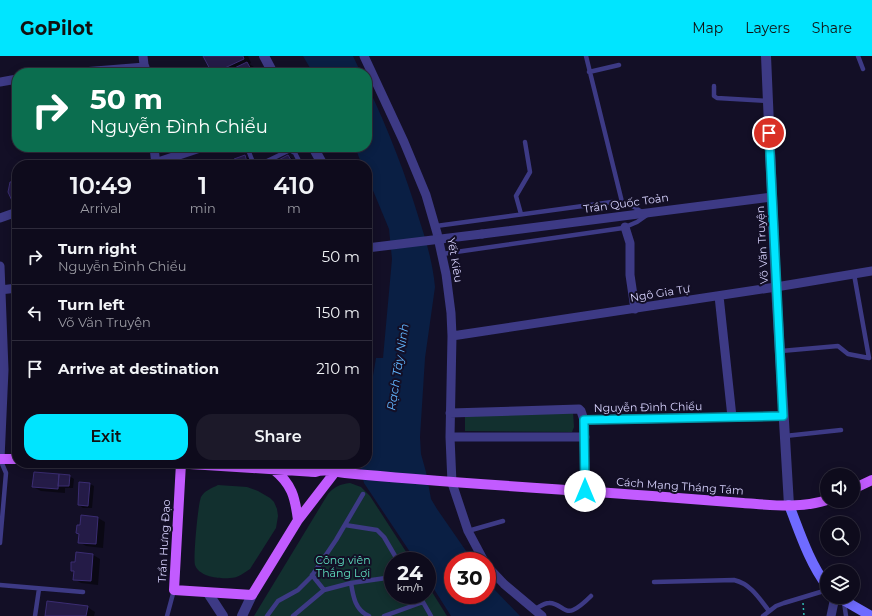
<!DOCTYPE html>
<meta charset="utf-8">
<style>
:root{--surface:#0e0b1c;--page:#1c1929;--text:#f1f3f6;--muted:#9b9ba3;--line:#2e2b3b;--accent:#00e5ff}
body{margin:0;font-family:Montserrat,sans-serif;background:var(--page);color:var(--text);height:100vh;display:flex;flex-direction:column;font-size:15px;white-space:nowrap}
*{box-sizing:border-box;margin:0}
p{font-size:13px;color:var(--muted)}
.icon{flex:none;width:22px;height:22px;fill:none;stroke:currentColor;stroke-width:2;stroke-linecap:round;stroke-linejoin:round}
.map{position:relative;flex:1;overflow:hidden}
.details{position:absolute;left:12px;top:104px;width:360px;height:308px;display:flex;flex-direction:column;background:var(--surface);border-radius:16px;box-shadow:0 2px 10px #0003,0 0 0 1px var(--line)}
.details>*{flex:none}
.hud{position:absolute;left:12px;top:12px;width:360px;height:84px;border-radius:16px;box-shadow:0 2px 10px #0003,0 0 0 1px var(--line);background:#0b6e4f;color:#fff;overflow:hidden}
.fabs{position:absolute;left:820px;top:412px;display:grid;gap:8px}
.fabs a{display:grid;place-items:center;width:40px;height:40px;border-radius:50%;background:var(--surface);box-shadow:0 2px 10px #0003,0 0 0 1px var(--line);font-size:20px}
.speed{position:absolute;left:384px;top:496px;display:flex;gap:8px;font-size:20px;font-weight:700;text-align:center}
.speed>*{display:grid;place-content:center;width:52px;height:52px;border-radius:50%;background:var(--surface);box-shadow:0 2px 10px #0003,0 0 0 1px var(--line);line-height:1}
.speed small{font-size:10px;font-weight:400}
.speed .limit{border:6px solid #d22;background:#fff;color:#111}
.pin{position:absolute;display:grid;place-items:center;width:34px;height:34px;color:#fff;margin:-17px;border:2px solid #fff;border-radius:50%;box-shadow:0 1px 4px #0007}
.me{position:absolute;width:44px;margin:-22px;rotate:0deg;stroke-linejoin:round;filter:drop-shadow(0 0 3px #0008)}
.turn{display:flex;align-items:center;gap:14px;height:84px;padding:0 12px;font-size:18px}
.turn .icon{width:52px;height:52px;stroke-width:2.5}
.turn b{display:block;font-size:28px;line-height:34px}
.eta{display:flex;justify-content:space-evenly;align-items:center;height:68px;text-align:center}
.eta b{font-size:24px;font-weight:600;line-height:28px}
.primary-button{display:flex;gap:8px;margin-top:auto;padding:8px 12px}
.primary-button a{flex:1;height:46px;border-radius:16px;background:var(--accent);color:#111;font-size:16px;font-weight:600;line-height:46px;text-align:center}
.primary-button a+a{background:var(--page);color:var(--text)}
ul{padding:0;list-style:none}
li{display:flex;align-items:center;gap:12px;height:56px;padding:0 12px;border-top:1px solid var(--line)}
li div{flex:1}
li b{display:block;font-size:15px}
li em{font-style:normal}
header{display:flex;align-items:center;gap:24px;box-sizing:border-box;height:56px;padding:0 20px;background:var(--accent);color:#111}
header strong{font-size:19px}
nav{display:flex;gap:22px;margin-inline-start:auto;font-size:14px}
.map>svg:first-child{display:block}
.green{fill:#12302f}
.water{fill:#0a1f44}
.shadow{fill:#0007}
.building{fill:#241b47;stroke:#3b2d73}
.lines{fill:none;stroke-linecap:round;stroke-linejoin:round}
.path{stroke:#2fb8b0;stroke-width:1.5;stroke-dasharray:2 3;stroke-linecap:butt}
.service{stroke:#3d3a85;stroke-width:4.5}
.minor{stroke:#3d3a85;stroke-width:9}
.tertiary{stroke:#3d3a85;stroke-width:10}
.secondary{stroke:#6f6bff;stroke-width:10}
.primary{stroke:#c25bff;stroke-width:10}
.minor-bridge{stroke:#3d3a85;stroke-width:9}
.route-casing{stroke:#0095a6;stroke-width:10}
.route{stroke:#00e5ff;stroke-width:7}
.labels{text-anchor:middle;stroke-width:4;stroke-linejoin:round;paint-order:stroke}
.street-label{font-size:11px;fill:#d9d4ff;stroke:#130f26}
.park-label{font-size:11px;fill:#5fe0c0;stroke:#130f26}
.water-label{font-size:12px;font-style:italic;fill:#62b6ff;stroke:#130f26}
</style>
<header>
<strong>GoPilot</strong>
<nav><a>Map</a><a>Layers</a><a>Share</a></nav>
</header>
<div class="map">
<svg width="872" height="560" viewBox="0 0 872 560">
<rect width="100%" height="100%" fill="#130f26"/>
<path class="green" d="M573,356L574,371L572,376L465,375V360Z
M350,427L361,431L370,440L412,505H393V539H427V528L447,560H254L328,438C334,431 340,428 350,427Z
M218,429L247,431L258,435L270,442L274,446L277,453L278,460L276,472L250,513C244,517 238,522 230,522C220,523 199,521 195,509C193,502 198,448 201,441C204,435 212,432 218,429Z"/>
<path class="water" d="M303,0H353L361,17H313Z
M367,29C388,73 406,119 420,166C427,187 433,209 435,231L425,302L420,381L421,398L426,416L431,443L437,453L473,505H453V539H487V524L493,532L520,560H451L427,522V505H416L364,427L359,407H367V356L376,302H383L392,203L389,173L367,120V109H362L355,91H367Z"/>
<path class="shadow" d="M205,0H248L251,7L249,8L254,11L257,17H213Z
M245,100L253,105L254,109H237Z
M288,100L298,106L300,109H271Z
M69,420L74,423L73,432H65V437L41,435L33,431Z
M90,428L94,430L92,452H83L79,449Z
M82,460L98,462L105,466L103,492L86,490L79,486L80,479L77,477L81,470Z
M93,499L100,503L98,529L81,527L74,523L75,516L72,514L76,507Z
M87,551L95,556L94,560H46Z"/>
<path class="building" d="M203,0H243L244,3L214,17H212Z
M247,6L253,17H224Z
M245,99L248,109H236L234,103Z
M288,99L294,109H269Z
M17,125V145L13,147L8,136L10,126Z
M34,416L59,418L58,433L32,431Z
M59,418L70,419L69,430H58Z
M79,426L90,427L88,450L78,449Z
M81,459L98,461L96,488L78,487L79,478L76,477L77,469H80Z
M76,496L93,498L91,525L73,524L74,515H71V506H75Z
M47,545L88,550L86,560H45Z"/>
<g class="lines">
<path class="path" d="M803,547L804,560"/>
<path class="service" d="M586,0L622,146
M858,0L863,13
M589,16L619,9
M714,30V40L717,42L768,45
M247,91L254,109
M259,109L290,94L295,97L301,109
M521,158L516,140L530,116L525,86
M436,170L612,146C625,146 633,149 643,157
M442,198L623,172L637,166L647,159
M781,295L838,290L848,298L869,302L854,218
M785,380L841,374
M345,469L377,474L384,481L398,505
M468,475L503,465
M0,487L6,417L0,403
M312,519L324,534
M654,526L734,524C751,528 759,542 769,555
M351,527C353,540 355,554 369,560
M0,529L83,536
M419,539L431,560
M844,546L846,560
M535,553C539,551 544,547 549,547C559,546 564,558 573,554C580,551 586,545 591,540
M35,560L39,533
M167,560L174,534
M267,560L278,545L298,534L311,521L336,484L363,438
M293,560L324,534L351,527L393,521
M384,560L423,546
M763,560L776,550L784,547L827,534"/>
<path class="minor" d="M143,0L145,17
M364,0L404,86L426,139L437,177L446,218L451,257L452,280L450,381L452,427L468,475L484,505
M70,17L145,11
M0,26L17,23
M154,91L156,109
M149,109L203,91
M0,162L17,156
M625,171L630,187V219L635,253
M482,178L772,141
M0,210L4,314L0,403
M0,234L17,232
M719,240L732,361
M452,280L776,231L872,215
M450,357L579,353L581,355L584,364L585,435
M584,364L783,360
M450,381H585
M487,510L504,528L542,560
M831,560L835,541"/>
<path class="tertiary" d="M264,0L273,17
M766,0L776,231L789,449
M313,91L323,109
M312,416L327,407
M208,537L223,560
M242,560L252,539"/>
<path class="secondary" d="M789,449C800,477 809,506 827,530
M838,541L871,560"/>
<path class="primary" d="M0,403H17
M174,407L315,416C325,412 335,416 345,417C451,427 558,433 665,441C691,443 717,445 743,447C771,449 800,453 827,444
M181,407L174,534L252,539L298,464L335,416
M273,413C292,428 295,441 298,464
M853,433L872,424"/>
<path class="minor-bridge" d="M367,192L482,178"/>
</g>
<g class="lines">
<defs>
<path id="route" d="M585,435L584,364L783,360L769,77"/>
</defs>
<use href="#route" class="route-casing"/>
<use href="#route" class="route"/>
</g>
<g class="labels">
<g class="street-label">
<text transform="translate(626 147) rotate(-8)" y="4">Trần Quốc Toản</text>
<text transform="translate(762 189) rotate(-93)" y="4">Võ Văn Truyện</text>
<text transform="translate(455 204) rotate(80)" y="4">Yết Kiêu</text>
<text transform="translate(660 237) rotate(-9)" y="4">Ngô Gia Tự</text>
<text transform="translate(648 351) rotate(-1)" y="4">Nguyễn Đình Chiểu</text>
<text transform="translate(680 430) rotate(4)" y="4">Cách Mạng Tháng Tám</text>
<text transform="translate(164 485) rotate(-87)" y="4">Trần Hưng Đạo</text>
</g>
<g class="park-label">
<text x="343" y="508">Công viên<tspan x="343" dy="13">Thắng Lợi</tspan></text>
</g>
<g class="water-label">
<text transform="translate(398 311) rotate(-81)" y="4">Rạch Tây Ninh</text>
</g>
</g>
</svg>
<div class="fabs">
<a><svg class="icon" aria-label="sound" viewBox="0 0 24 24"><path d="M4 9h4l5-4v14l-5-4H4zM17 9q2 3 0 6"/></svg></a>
<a><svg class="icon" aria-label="search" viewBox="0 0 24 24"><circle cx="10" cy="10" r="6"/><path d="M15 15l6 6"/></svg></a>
<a><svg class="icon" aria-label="layers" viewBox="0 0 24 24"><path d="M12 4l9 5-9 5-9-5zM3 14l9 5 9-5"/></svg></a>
</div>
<div class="speed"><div>24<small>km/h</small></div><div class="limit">30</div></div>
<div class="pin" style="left:769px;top:77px;background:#d93025"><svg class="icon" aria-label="arrive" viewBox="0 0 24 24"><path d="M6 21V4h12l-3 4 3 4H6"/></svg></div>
<svg class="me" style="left:585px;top:435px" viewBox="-20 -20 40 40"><circle r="19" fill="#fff"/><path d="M0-13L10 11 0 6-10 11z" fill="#00e5ff"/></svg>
<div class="hud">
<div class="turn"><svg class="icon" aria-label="right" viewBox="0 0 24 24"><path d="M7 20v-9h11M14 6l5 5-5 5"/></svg><div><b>50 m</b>Nguyễn Đình Chiểu</div></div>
</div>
<section class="details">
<div class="eta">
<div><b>10:49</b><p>Arrival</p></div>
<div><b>1</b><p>min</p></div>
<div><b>410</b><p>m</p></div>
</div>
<ul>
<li><svg class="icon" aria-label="right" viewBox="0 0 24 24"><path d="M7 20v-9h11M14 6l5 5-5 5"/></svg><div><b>Turn right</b><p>Nguyễn Đình Chiểu</p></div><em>50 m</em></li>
<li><svg class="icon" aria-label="left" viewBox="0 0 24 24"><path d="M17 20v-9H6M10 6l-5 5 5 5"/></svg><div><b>Turn left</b><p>Võ Văn Truyện</p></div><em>150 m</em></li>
<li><svg class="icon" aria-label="arrive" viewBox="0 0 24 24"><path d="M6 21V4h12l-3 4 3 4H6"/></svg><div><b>Arrive at destination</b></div><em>210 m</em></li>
</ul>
<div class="primary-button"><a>Exit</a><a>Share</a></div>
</section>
</div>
